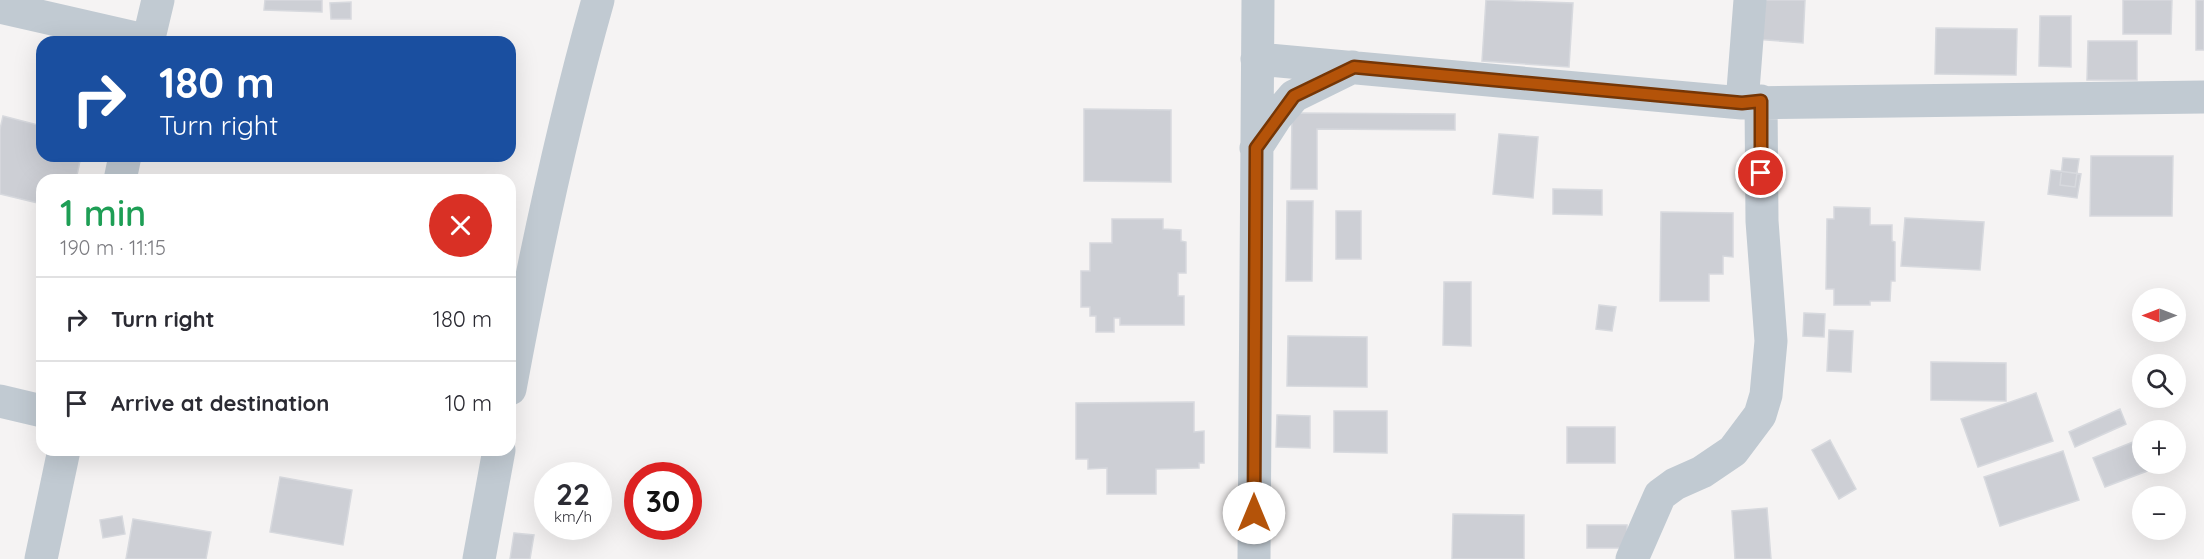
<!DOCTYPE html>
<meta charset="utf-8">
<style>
:root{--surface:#fff;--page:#f7f7f7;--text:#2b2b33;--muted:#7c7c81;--line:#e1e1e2}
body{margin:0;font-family:Quicksand,sans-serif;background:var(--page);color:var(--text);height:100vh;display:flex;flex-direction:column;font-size:22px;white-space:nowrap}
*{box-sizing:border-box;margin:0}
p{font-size:20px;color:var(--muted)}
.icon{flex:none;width:33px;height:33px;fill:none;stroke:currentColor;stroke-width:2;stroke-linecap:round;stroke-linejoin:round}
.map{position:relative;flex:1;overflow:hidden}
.panel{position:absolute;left:36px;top:174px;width:480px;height:282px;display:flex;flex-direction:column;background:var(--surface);border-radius:18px;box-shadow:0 6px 24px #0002}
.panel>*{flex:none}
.hud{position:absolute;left:36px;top:36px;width:480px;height:126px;border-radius:18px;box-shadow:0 6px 24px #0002;background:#1a4fa0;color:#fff;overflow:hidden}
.needle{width:39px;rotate:270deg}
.tools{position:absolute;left:2132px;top:288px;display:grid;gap:12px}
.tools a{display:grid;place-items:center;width:54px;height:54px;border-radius:50%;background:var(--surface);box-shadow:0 6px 24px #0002;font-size:30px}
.speed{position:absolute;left:534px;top:462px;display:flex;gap:12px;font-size:30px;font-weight:700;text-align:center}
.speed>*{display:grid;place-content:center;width:78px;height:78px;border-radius:50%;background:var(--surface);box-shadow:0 6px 24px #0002;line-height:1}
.speed small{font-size:15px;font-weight:400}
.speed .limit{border:9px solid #d22;background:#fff;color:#111}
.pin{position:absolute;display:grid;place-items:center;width:51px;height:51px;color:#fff;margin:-26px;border:3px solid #fff;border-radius:50%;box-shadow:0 2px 6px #0007}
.me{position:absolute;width:66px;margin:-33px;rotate:0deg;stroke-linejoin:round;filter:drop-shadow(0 0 4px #0008)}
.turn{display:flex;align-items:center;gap:21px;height:126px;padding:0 24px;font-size:27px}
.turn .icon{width:78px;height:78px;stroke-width:2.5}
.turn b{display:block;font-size:42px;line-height:51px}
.round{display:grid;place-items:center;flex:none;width:63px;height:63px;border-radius:32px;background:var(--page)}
.overview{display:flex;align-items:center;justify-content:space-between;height:102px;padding:0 24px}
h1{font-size:36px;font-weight:600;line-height:45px;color:#1e9e55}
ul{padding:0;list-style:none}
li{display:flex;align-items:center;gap:18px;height:84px;padding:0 24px;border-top:2px solid var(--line)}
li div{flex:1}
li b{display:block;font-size:22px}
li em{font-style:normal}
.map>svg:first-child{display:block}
.building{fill:#cdcfd5;stroke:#d7d9de;stroke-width:1.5}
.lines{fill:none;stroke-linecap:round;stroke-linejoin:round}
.street{stroke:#c1cad2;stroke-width:33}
.route-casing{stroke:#753606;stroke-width:15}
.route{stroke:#b45309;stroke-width:10}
</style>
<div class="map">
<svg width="2204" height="559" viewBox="0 0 2204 559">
<rect width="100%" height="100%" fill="#f5f3f3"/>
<path class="building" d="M265,0H322V12L264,10Z
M1486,0L1573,3L1569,67L1482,61Z
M1757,0H1805L1803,43L1754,39Z
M2123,0H2172L2171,34H2123Z
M2196,0H2204V50H2196Z
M351,2V19H331L330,3Z
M2040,16H2071V67L2039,66Z
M1936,28L2017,29L2016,75L1935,74Z
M2088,41H2137V80H2087Z
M1084,109L1171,110V182L1084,181Z
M1292,113L1455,114V130L1317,129V189H1291Z
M3,116L42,126V156H81L76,180H42V204L0,194V129Z
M1499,134L1538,137L1533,198L1493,194Z
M2091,156H2173L2172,216H2090Z
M2063,158L2079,159L2075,187L2060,185Z
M2051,170L2081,174L2077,198L2048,194Z
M1553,189L1602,190V215L1553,214Z
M1287,201H1313L1312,281H1286Z
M1834,207L1870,208V225H1892V241L1895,242V281H1891L1890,301H1870V305H1834V289H1826L1827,219H1834Z
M1336,211H1361V259H1336Z
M1661,212L1733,213V257L1723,256V274H1709V301H1660Z
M1905,218L1984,222L1980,270L1901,266Z
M1112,219H1163V229L1181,230V241L1186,242V273H1178V296H1184V325H1120V318H1114V332H1096V316H1090V307H1081V271H1090V243H1112Z
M1444,282H1471V346L1443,345Z
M1599,305L1616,307L1612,331L1596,329Z
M1804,313L1825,314L1824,337L1803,336Z
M1829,330L1853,331L1851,372L1827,371Z
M1288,336L1367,337V387L1287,386Z
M1931,362L2006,363V401L1931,400Z
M2036,393L2053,441L1978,467L1961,419Z
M1194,402V432L1204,431V463H1199V468L1156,469V494H1107V468L1088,469V459H1076V403Z
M2120,409L2126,424L2075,447L2069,432Z
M1334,411H1387V453L1334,452Z
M1277,415L1310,416V448L1276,447Z
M1567,427H1615V463H1567Z
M1830,440L1856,489L1839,499L1812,450Z
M2138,440L2142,450V464H2147L2150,470L2105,487L2093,458Z
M2063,451L2079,500L2000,526L1984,477Z
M280,477L352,490L343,545L270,532Z
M1767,508L1771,559H1735L1732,511Z
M1453,514L1524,515V559H1452Z
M122,516L125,534L103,538L100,520Z
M133,519L211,532L206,559H126Z
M1587,525H1627V548H1587Z
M514,533L534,535L530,559H510Z"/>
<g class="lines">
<path class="street" d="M0,7L149,41
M148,42L158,0
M1257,59L1742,103L2204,97
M1742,103L1750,0
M1256,148L1276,117L1294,96L1353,67
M120,180L125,156
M510,389C534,259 562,127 598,0
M0,401L42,411
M41,559L64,450
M479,559L499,450
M1254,559L1258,0
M1632,559L1660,495L1675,484L1702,472L1733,451L1760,415L1766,395L1771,341L1762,221L1761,101"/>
</g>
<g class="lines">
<defs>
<path id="route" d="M1254,513L1256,148L1294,96L1354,67L1742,103L1761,101V173"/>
</defs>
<use href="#route" class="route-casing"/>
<use href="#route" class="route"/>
</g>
</svg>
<div class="tools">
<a><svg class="needle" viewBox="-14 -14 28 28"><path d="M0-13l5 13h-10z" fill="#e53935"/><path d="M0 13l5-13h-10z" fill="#7c7c81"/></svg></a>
<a><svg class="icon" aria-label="search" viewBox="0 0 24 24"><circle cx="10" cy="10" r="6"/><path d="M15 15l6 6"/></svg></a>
<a>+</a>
<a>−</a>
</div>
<div class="speed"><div>22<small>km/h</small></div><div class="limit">30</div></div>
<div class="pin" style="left:1761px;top:173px;background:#d93025"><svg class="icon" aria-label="arrive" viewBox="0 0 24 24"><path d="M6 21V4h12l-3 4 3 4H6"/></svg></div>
<svg class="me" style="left:1254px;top:513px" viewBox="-20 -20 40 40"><circle r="19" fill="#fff"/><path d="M0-13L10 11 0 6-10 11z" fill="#b45309"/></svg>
<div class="hud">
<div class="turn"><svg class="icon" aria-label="right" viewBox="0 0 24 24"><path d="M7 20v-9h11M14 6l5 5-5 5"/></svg><div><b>180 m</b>Turn right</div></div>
</div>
<section class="panel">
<div class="overview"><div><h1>1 min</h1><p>190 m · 11:15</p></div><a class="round" style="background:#d93025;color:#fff"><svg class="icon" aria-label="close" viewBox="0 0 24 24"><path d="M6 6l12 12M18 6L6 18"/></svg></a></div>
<ul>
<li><svg class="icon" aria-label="right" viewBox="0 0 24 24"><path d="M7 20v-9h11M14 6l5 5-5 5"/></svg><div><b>Turn right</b></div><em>180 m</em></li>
<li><svg class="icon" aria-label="arrive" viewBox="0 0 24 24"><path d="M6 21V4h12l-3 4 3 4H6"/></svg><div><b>Arrive at destination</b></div><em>10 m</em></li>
</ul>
</section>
</div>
